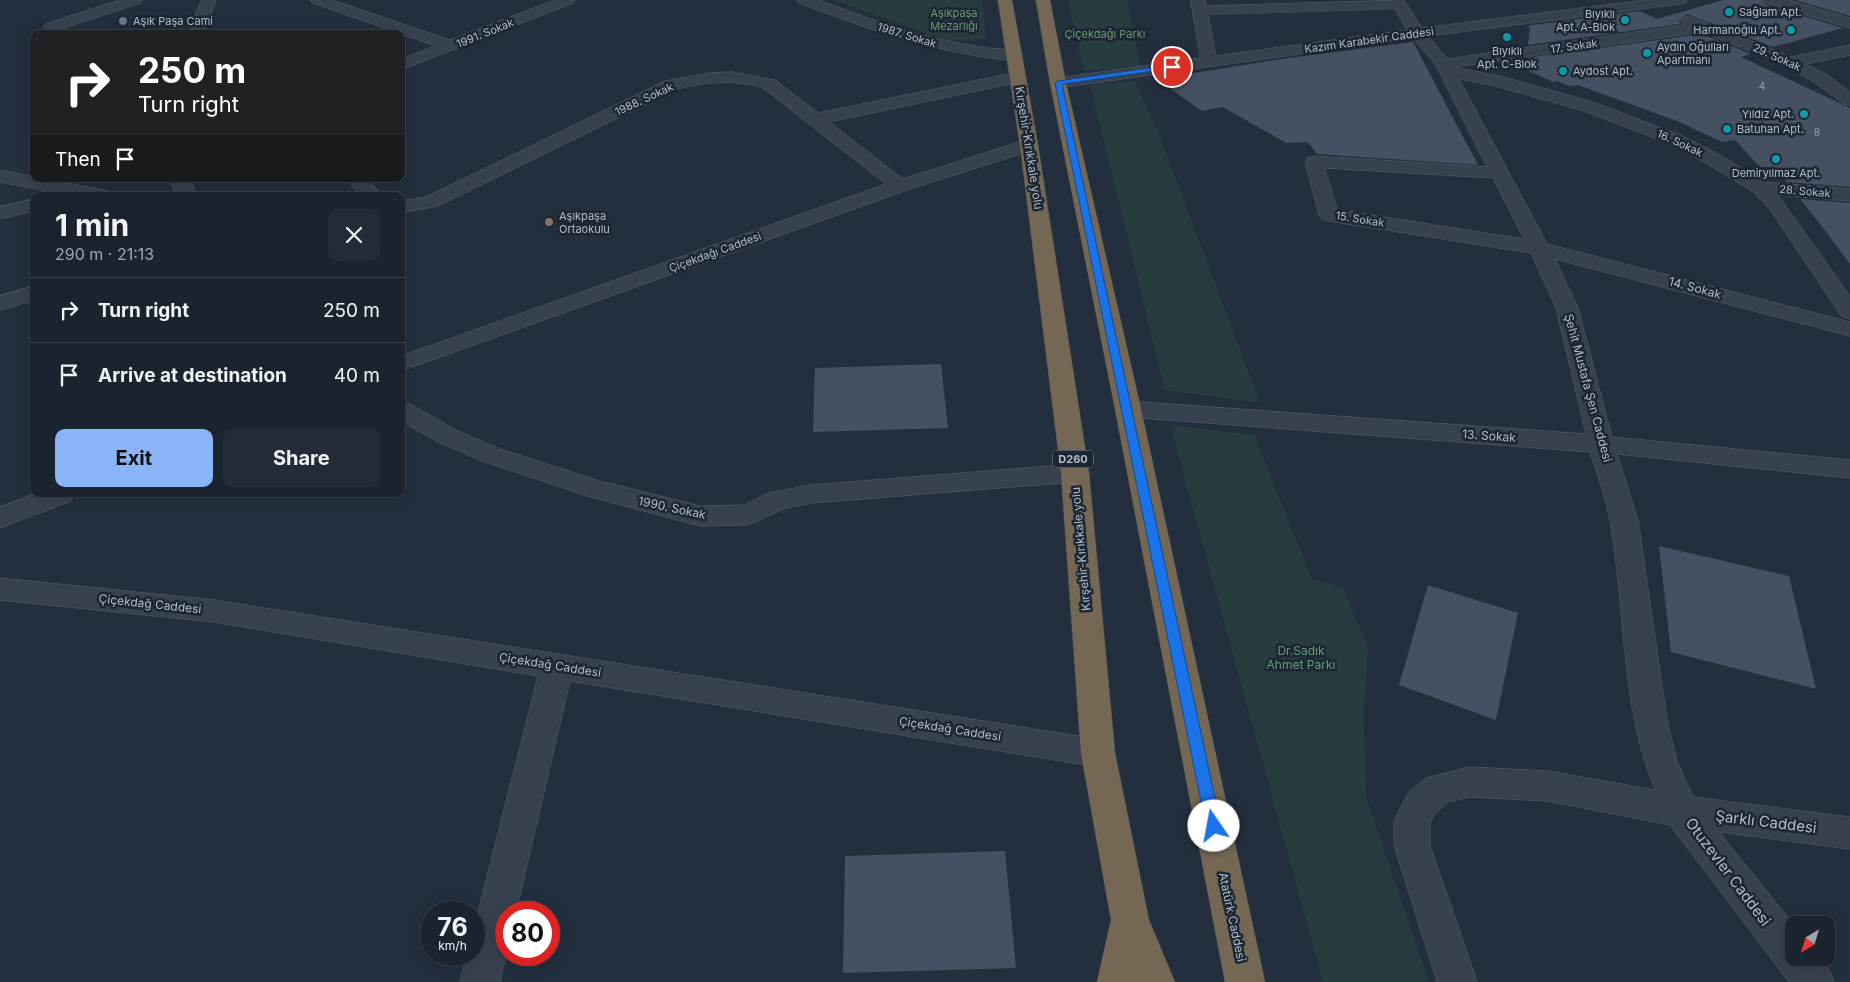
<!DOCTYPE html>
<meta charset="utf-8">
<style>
:root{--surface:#1b232e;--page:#242b36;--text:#f1f3f6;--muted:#a0a4aa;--line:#39404a;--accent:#8ab4f8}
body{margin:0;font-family:Inter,sans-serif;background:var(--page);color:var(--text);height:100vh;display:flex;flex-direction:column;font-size:19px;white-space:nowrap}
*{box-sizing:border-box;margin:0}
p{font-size:16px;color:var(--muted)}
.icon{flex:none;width:28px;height:28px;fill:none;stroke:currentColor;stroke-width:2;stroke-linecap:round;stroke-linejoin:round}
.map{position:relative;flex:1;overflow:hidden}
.panel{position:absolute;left:30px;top:192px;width:375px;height:305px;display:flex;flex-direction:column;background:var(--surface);border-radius:10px;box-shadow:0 2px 12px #0003,0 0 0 1px var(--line)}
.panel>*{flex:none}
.banner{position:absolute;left:30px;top:30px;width:375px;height:152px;border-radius:10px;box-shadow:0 2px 12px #0003,0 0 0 1px var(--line);background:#202124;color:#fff;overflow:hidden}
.needle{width:32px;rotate:218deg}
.fabs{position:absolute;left:1785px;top:916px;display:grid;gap:10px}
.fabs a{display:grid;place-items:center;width:50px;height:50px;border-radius:10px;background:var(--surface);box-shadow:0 2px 12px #0003,0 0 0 1px var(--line);font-size:25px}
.speed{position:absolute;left:420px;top:901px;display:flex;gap:10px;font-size:25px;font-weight:700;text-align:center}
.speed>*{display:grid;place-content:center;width:65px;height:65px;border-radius:50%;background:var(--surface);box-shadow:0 2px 12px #0003,0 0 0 1px var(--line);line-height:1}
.speed small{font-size:12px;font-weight:400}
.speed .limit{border:8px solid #d22;background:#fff;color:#111}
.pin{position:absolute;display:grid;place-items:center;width:42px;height:42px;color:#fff;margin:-21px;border:2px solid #fff;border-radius:50%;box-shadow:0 1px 5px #0007}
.me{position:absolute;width:55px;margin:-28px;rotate:348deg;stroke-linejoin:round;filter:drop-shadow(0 0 4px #0008)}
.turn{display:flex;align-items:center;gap:18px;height:105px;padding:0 25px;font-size:22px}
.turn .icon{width:65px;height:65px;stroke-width:2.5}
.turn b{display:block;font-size:35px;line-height:42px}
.then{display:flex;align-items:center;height:48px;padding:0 25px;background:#0003;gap:10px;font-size:19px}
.round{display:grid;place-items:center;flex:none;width:52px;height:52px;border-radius:10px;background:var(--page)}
.summary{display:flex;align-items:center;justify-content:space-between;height:85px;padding:0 25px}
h1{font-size:30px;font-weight:700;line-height:38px}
.primary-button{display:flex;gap:10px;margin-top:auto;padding:10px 25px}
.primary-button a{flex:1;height:58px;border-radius:10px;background:var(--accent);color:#111;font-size:20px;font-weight:700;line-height:58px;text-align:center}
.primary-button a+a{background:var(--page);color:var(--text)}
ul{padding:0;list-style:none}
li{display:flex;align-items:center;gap:15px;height:65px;padding:0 25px;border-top:1px solid var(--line)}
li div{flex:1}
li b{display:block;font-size:19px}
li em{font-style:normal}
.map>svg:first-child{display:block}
.green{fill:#263c3f}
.building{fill:#455162}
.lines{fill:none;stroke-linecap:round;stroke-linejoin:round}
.minor-casing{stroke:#565f6c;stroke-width:1}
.highway-casing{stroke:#434c59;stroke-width:1}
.minor{fill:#38414e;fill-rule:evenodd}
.highway{fill:#746855;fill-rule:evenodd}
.route{fill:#1a73e8;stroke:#114b97}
.culture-dot{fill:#0f9aa8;stroke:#1d2633;stroke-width:2}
.worship-dot{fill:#6b7280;stroke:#1d2633;stroke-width:2}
.education-dot{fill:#8d6e63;stroke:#1d2633;stroke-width:2}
.labels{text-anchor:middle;stroke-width:5;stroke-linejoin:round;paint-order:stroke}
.number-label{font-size:10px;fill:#98a1af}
.far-poi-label{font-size:11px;fill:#b4bcc9;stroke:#1d2633;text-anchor:start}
.far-park-label{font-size:11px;fill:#6b9a76;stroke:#1d2633}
.far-street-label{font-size:11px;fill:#b4bcc9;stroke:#1d2633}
.shield{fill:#1d2633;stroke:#878f9c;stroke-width:1}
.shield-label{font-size:11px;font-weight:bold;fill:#b4bcc9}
.street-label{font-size:12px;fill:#b4bcc9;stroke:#1d2633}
.park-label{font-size:12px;fill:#6b9a76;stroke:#1d2633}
.near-street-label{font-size:15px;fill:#b4bcc9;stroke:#1d2633}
</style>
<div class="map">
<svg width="1850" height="982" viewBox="0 0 1850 982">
<rect width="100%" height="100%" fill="#242f3e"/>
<path class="green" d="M833,0H982L986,39L948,41Z
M1068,0H1127L1140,66L1084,71Z
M1134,81L1159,134L1260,403L1165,390L1090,85Z
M1170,425L1254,435L1312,579L1343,588L1368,648L1364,711L1366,797L1429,982H1323Z"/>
<path class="building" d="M1723,0H1763L1766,5L1843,28L1773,47L1687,14L1679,20L1680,24L1528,45L1530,27L1526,26L1640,11L1657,19Z
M1795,0H1850V16Z
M1702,34L1751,54L1741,57L1850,108V187L1787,182L1782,176L1776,175L1769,167H1760L1735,140L1722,142L1677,121L1578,85L1569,86L1558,81L1553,82L1527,70V58Z
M1413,42L1478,165L1317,154L1308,142L1286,143L1223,107L1202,111L1157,79L1281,59Z
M1800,199L1850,203V264L1821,225Z
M941,364L948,428L813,432L815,368Z
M1659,546L1789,576L1816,689L1671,652Z
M1428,585L1518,613L1496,720L1399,685Z
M1005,851L1016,968L843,973L845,856Z"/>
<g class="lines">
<defs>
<path id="minor" d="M120,0H142L140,3L64,28L72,34H52L43,27L46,24Z
M202,0H216L204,34H188Z
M311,0H332L450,40L555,0H575L573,3L401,70V59L436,46L313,3Z
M797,0H818L887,25L934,38L986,48L1014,50L1020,52L1022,55L1020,58C1007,62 991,58 978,56C916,46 857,25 799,3Z
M1191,0H1205L1207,6L1404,0L1422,28L1645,0H1687L1685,3L1680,4L1428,36L1447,59L1685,25L1680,21L1683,18L1688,16L1792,57L1850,45V55L1806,64L1826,74L1850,92V105L1844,104L1814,82L1785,65L1702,32L1453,67L1500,76L1596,103L1682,136L1718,154L1764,182L1850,189V201L1778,195L1850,296V319L1842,317L1769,208L1752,191L1704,162L1670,144L1584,111L1492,85L1459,79L1547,244L1850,322V336L1555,259L1578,308L1612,437L1850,460V478L1617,454L1638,520L1667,720L1677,761L1693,797L1850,817V849L1719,832L1794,925V958H1820L1828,968L1834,982H1789L1670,825L1548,801L1469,797L1448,802L1435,814L1430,822V845L1477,982H1437L1394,845V821L1409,792L1426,778L1469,767L1548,771L1655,790C1620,705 1626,611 1610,521C1606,498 1597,474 1590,452L1128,417L1119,415L1115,409L1119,403L1128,401L1586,434L1556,308L1531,253L1329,221L1322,219L1319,215L1305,162L1307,158L1314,156L1487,167L1436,65L1413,38L1058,88L1052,87L1050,83L1052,79L1058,78L1200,58ZM1395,9L1407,30L1216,56L1208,15ZM1325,168L1493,178L1524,239L1338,210Z
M1765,0H1788L1850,18V28L1767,3Z
M732,72L775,80L818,113L1018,72L1024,73L1026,77L1024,81L829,122L903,179L1022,141L1029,139L1036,141L1038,145L1036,149L907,190L401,371V356L886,184L763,88C734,79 706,82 677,89L438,206L401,213V201L426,197L665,81L709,73Z
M0,170L34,177V179H45L104,190L111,192L114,196H75L0,182Z
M171,179H190L197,196H177Z
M346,179H367L384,196H363Z
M34,199V211L0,219V207Z
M34,286V300L0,310V296Z
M401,402L410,404L456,430L500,449L600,481L700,506L744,505L769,493L811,485L1075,464L1085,467L1089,473L1085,479L1075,482L811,503L786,508L748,525L700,526L584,495L482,461L438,442L401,421Z
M35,494H75L71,501L0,528V507Z
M0,578L214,600L1098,739L1110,743L1115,753L1110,763L1098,767L570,681L516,912H506V955L500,982H460L467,955H474V928L538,676L214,622L0,600Z"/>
<path id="highway" d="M998,0H1012L1038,145L1089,473L1115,753L1149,920L1175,982H1097L1111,920L1081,753L1061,473L1020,145Z
M1036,0H1050L1066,83L1141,409L1265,982H1225L1115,409L1050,83Z"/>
</defs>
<use href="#minor" class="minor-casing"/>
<use href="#highway" class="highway-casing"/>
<use href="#minor" class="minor"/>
<use href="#highway" class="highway"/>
</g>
<path class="route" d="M1172,65H1174V68L1062,84L1221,826L1219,831L1214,833L1208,831L1206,826L1055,83L1058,81Z"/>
<g class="culture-dot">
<circle cx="1729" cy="12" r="5"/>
<circle cx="1625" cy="20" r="5"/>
<circle cx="1791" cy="30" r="5"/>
<circle cx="1507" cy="37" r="5"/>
<circle cx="1647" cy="53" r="5"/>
<circle cx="1563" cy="71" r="5"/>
<circle cx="1804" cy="114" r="5"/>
<circle cx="1727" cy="129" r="5"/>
<circle cx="1776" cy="159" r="5"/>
</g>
<circle class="worship-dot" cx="123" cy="21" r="5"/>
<circle class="education-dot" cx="549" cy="222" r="5"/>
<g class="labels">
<g class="number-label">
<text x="1762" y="90">4</text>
<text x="1817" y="136">8</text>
</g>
<g class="far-poi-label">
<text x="1739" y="16">Sağlam Apt.</text>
<text x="1615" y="18" text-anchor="end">Bıyıklı<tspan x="1615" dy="13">Apt. A-Blok</tspan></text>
<text x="133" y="25">Aşık Paşa Cami</text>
<text x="1781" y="34" text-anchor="end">Harmanoğlu Apt.</text>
<text x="1657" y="51">Aydın Oğulları<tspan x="1657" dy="13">Apartmanı</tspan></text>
<text x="1507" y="55" text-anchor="middle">Bıyıklı<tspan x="1507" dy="13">Apt. C-Blok</tspan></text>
<text x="1573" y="75">Aydost Apt.</text>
<text x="1794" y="118" text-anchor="end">Yıldız Apt.</text>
<text x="1737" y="133">Batuhan Apt.</text>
<text x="1776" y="177" text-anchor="middle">Demiryılmaz Apt.</text>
<text x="559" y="220">Aşıkpaşa<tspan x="559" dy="13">Ortaokulu</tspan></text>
</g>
<g class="far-park-label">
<text x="954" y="17">Aşıkpaşa<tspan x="954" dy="13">Mezarlığı</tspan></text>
<text x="1105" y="38">Çiçekdağı Parkı</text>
</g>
<g class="far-street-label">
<text transform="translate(485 33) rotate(-22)" y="4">1991. Sokak</text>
<text transform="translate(907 35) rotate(17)" y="4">1987. Sokak</text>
<text transform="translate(1369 40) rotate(-8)" y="4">Kazım Karabekir Caddesi</text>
<text transform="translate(1574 46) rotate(-8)" y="4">17. Sokak</text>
<text transform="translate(1777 57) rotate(24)" y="4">29. Sokak</text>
<text transform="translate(644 99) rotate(-25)" y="4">1988. Sokak</text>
<text transform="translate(1680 143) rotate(25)" y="4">16. Sokak</text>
<text transform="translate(1805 191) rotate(5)" y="4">28. Sokak</text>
<text transform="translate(1360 219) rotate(9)" y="4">15. Sokak</text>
<text transform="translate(715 252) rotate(-20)" y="4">Çiçekdağı Caddesi</text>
</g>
<rect class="shield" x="1053" y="450.5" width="40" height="17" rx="4"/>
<g class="shield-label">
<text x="1073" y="463">D260</text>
</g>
<g class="street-label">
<text transform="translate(1029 148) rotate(81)" y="4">Kırşehir-Kırıkkale yolu</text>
<text transform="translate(1695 288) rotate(15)" y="4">14. Sokak</text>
<text transform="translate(1588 388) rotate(75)" y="4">Şehit Mustafa Şen Caddesi</text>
<text transform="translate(1489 436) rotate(4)" y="4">13. Sokak</text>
<text transform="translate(672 508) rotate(12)" y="4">1990. Sokak</text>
<text transform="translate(1081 549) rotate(-95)" y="4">Kırşehir-Kırıkkale yolu</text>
<text transform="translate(150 604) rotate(6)" y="4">Çiçekdağ Caddesi</text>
<text transform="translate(550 665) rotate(9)" y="4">Çiçekdağ Caddesi</text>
<text transform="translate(950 729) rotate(9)" y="4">Çiçekdağ Caddesi</text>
<text transform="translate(1232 917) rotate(78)" y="4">Atatürk Caddesi</text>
</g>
<g class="park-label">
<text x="1301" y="655">Dr.Sadık<tspan x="1301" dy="14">Ahmet Parkı</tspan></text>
</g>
<g class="near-street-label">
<text transform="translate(1766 822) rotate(7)" y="5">Şarklı Caddesi</text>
<text transform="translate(1728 872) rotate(53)" y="5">Otuzevler Caddesi</text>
</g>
</g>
</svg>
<div class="fabs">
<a><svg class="needle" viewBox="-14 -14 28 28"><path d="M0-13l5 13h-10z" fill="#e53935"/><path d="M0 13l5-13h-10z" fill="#a0a4aa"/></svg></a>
</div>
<div class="speed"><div>76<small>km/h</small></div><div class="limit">80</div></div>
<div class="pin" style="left:1172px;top:67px;background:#d93025"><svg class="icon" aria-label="arrive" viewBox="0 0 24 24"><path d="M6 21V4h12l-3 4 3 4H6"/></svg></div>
<svg class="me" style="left:1214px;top:826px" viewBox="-20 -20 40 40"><circle r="19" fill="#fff"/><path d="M0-13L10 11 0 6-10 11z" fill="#1a73e8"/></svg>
<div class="banner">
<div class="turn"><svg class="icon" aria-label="right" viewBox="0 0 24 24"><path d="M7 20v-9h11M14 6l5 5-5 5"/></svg><div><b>250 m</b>Turn right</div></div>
<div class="then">Then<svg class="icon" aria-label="arrive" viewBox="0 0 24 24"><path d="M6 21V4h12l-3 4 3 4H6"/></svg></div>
</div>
<section class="panel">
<div class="summary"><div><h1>1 min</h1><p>290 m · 21:13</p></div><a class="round"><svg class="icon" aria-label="close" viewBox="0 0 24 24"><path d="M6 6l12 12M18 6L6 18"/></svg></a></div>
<ul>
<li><svg class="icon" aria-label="right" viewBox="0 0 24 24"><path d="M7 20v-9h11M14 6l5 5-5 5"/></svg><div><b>Turn right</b></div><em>250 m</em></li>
<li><svg class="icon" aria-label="arrive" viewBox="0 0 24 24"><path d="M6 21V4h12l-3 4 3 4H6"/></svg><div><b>Arrive at destination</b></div><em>40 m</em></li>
</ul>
<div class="primary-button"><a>Exit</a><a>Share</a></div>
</section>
</div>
